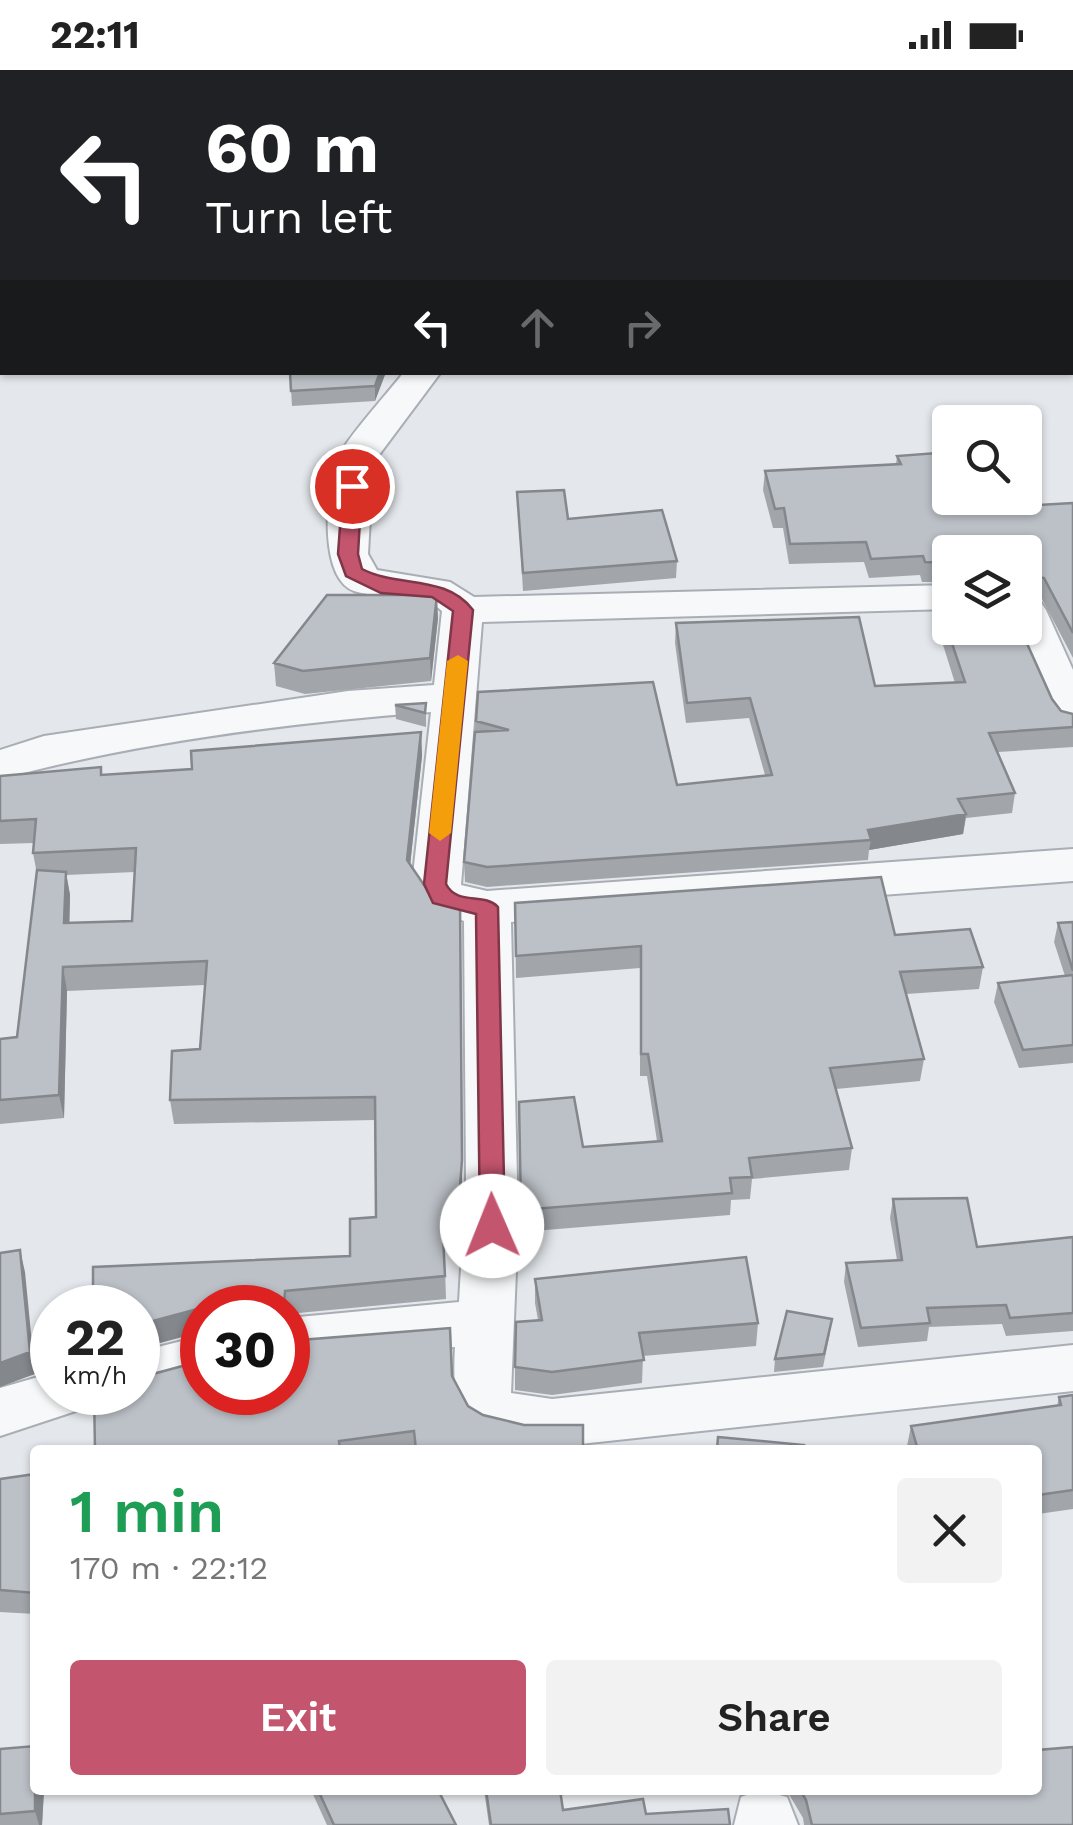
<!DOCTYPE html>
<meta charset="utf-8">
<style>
:root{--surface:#fff;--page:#f2f2f2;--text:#222;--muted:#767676;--accent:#c4556f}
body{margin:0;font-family:"Work Sans",sans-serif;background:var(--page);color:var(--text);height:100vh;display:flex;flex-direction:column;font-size:38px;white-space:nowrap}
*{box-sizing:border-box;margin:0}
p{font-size:32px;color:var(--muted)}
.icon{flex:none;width:55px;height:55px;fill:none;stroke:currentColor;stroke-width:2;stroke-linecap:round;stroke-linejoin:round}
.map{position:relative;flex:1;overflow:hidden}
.panel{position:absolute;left:30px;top:1375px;width:1012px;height:350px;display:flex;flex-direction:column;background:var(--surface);border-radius:10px;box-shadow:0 2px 8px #0004}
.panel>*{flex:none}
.top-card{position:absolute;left:0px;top:0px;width:1075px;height:305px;box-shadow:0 2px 8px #0004;background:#202124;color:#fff;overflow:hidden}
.controls{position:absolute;left:932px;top:335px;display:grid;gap:20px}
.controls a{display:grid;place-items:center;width:110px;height:110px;border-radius:10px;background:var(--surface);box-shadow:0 2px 8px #0004;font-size:50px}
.speed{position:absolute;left:30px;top:1215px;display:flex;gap:20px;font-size:50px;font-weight:700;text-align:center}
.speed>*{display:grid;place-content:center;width:130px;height:130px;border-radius:50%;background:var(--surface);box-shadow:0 2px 8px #0004;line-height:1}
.speed small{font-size:25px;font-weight:400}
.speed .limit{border:15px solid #d22;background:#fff;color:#111}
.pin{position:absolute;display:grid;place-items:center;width:85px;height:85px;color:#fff;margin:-42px;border:5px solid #fff;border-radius:50%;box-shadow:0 2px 10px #0007}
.me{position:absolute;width:110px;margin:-55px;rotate:359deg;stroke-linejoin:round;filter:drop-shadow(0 0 8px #0008)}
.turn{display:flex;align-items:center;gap:35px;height:210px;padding:0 40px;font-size:45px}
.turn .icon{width:130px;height:130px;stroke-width:2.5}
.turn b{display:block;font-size:70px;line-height:85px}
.lanes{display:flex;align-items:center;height:95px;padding:0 40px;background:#0003;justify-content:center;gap:50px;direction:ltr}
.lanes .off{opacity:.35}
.round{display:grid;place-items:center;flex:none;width:105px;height:105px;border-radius:10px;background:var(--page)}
.summary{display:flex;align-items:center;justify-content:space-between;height:170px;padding:0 40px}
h1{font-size:60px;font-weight:600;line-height:75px;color:#1e9e55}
.primary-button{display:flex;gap:20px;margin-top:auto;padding:20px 40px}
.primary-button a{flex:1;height:115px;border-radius:10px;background:var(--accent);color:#fff;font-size:40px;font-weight:600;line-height:115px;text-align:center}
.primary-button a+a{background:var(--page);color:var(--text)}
.status{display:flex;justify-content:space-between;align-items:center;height:70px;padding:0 50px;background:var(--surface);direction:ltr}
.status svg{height:28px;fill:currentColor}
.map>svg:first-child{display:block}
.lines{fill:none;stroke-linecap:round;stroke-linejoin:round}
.minor-casing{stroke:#a9aeb5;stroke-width:4}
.minor{fill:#f7f8f9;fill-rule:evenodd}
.wall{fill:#a2a6ab;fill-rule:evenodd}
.shaded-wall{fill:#84878b}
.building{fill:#bcc1c7;stroke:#84878b;stroke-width:2.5}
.route{fill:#c4556f;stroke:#7f3748;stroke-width:2.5}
.slow{fill:#f59e0b}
</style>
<div class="status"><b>22:11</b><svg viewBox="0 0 49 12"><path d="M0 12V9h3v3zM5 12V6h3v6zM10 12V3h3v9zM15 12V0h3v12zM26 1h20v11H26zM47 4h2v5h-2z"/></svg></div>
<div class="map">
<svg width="1073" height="1755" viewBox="0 0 1073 1755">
<rect width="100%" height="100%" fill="#e4e7eb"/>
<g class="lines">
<defs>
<path id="minor" d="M910,0H942L943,2H911Z
M1072,65H1073V85H1072Z
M404,302H441L373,393L368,484L377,500L450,512L474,527L950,515V539L482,552L461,815L487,821L1073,779V811L511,852L518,1152L511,1323L552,1329L1073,1275V1321L552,1377C471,1368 450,1364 455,1277L288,1292V1248L459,1232L466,1113L464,851L428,838L412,814L431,642C287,653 139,672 0,709V680L44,666L348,621L434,615L442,541C421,521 381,530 354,521C319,508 326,425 335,394C340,375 389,322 404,302Z
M1025,527L1040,531L1046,540L1073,600V661L1058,657L1051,647L1012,558H1025Z
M202,1266V1312L138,1328L122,1322H138V1282Z
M52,1303V1322H93L85,1338L0,1366V1318Z
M760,1720L787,1727L798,1755H734L741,1727Z"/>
</defs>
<use href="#minor" class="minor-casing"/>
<use href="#minor" class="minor"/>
</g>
<path class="wall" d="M290,302H386L375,331L292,336Z
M897,386L984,438L1073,433V588L1041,527L1025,524L950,482V512H922L920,505L869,508L864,492L789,494L783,458H773L763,420L765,401L896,394Z
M517,422L568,449L677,491L676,508L523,521Z
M935,523L1052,629L1061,641L1073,644V677L998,682L1015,723L1012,743L966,748L963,764L869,780L868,790L487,817L465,812L464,792L478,622L677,715L765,705L749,648L686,653L675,573L676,553L875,616L955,613L933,543Z
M438,548L431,611L305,624L276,616L274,593Z
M426,633V657L396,649L395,635Z
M421,662L422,686L410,795L462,1113L459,1167L444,1168L446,1229L288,1244V1248V1238H202V1322L452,1306L468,1336L483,1345L583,1380H95L201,1291V1262L138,1238L350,1186L376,1147L375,1050L174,1054L170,1030L200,979L205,915L67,921L64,1048L0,1054V969L17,967L37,804L33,783L34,773L0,774V706L101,697L102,705L192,699ZM135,802L132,851L69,853L70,825L66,805Z
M515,833L895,865L983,897L979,919L906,924L924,989L920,1011L836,1019L852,1078L849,1100L752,1109L750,1129L731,1130L730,1145L521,1162L519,1032L583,1077L657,1071L647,1006H640V898L516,908Z
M1073,852V993L1019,998L994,932L998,913L1065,906L1054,872L1058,853Z
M893,1129L977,1177L1073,1167V1261L1006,1266L1002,1254L929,1257L927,1271L858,1277L844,1212L846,1193L897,1190L890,1148Z
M535,1209L758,1253L756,1276L643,1286L642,1313L552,1325L515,1320V1297L538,1250L535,1233Z
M830,1263L823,1297L774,1302L775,1289Z
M1073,1325V1439L1038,1444V1380H908L907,1376L911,1356L1057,1336L1059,1327Z
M35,1404V1544L0,1542V1409Z
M0,1679L44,1720L42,1755H0Z
M311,1720H438L456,1755H327Z
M484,1720H560L563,1740L646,1744L730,1755H489Z
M780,1720H1038L1073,1755H804L803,1748L790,1726Z"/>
<path class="shaded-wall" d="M380,302H386L375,331V316Z
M437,525L438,548L431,611L430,588Z
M421,662L422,686L408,814L407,790Z
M966,744L963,764L869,780L871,770L868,760Z
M66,802L70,825L69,877L64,853Z
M460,830L462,1113L459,1167L458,1143Z
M63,897L67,921L64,1048L59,1025Z
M20,1180L25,1202L35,1304L0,1317V1293Z
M197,1239L201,1262L138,1279V1255Z
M36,1720H44L42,1755H39L35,1741Z"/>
<path class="building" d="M290,302H380L375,316L291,321Z
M950,382V428H980L984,438L1073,433V563L1044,508L1026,504L1025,527V482H950V493L925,492L923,486L871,489L866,472L790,474L784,438L775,439L765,401L901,394L897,386Z
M564,420L568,449L662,440L677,491L523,503L517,422Z
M950,522V558H1020L1052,629L1061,641L1073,644V657L989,663L1015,723L958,729L966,744L868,760L871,770L487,797L464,792L475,662L509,660L476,651L478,622L653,612L677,715L772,705L750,628L687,633L676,553L859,547L875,616L965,612L935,523Z
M327,525H437L430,588L303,601L274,593Z
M426,633L425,643L395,635Z
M421,662L407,790L426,818L460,830L462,1090L458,1143L442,1145L445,1206L285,1221L284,1238H202V1322H288V1271L450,1258L452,1306L468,1336L483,1345L524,1355H583V1380H416L414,1361L339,1371L340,1380H95L94,1322H138V1308L201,1291L202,1243L197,1239L138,1255V1238H93V1197L350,1186V1149L376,1147L375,1027L170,1030L172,981L200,979L207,891L63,897L59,1025L0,1030V969L17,967L37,800L66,802L64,853L132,851L136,778L33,783L36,749L0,751V706L101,697V705L192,699L191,681Z
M881,807L895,865L970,859L983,897L900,902L924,989L830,998L852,1078L749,1088L752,1107L730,1108L732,1123L521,1140L519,1032L574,1027L583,1077L662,1071L648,984H641V876L516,886L515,833Z
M1073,852V901L1058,853Z
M1073,905V975L1023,980L998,913Z
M967,1128L977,1177L1073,1167V1243L1010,1248L1006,1235L927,1238L930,1253L861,1258L846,1193L902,1190L893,1129Z
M20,1180L30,1282L0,1293V1183Z
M746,1187L758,1253L639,1263L644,1290L552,1302L515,1297L516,1252L542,1250L535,1209Z
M787,1241L832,1249L824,1284L775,1289Z
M1073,1325V1420L1038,1425V1380H918L911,1356L1061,1335L1059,1327Z
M718,1367L804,1375L803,1380H717Z
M35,1404V1523L0,1520V1409Z
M35,1676V1741L0,1744V1679Z
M1073,1677V1755H812L806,1730L800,1720H1038V1680Z
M318,1720H438L456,1755H334Z
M486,1720H560L563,1740L643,1729L646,1744L728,1739L730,1755H491Z"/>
<path class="route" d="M352,411L362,416L358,484L362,499C398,518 446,504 473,540L446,814C457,836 484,822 498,837L505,1156L492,1166L480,1156L476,844L433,833L424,814L453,541L432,527L381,523L346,506L338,484L343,416Z"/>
<path class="slow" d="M458,585L468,591L451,763L440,771L429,763L447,591Z"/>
</svg>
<div class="controls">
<a><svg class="icon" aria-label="search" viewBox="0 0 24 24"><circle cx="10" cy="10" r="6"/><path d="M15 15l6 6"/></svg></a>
<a><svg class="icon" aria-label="layers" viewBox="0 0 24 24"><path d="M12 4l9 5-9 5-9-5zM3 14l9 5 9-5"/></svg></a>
</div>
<div class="speed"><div>22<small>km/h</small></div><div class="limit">30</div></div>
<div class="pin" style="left:352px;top:416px;background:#d93025"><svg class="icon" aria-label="arrive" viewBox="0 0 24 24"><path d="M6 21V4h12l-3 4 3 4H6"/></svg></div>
<svg class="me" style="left:492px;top:1156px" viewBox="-20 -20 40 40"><circle r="19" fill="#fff"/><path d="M0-13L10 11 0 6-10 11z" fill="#c4556f"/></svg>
<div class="top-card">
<div class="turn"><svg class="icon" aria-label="left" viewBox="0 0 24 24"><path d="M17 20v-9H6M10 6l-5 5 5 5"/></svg><div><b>60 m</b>Turn left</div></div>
<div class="lanes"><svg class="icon" aria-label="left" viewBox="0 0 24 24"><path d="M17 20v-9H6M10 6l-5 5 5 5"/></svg><svg class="icon off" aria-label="ahead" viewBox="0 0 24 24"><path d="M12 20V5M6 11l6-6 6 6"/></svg><svg class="icon off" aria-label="right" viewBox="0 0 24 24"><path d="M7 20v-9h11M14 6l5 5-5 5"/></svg></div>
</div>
<section class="panel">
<div class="summary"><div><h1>1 min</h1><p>170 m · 22:12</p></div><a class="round"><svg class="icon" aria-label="close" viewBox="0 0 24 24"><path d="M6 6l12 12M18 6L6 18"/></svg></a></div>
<div class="primary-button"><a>Exit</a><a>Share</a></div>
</section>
</div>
